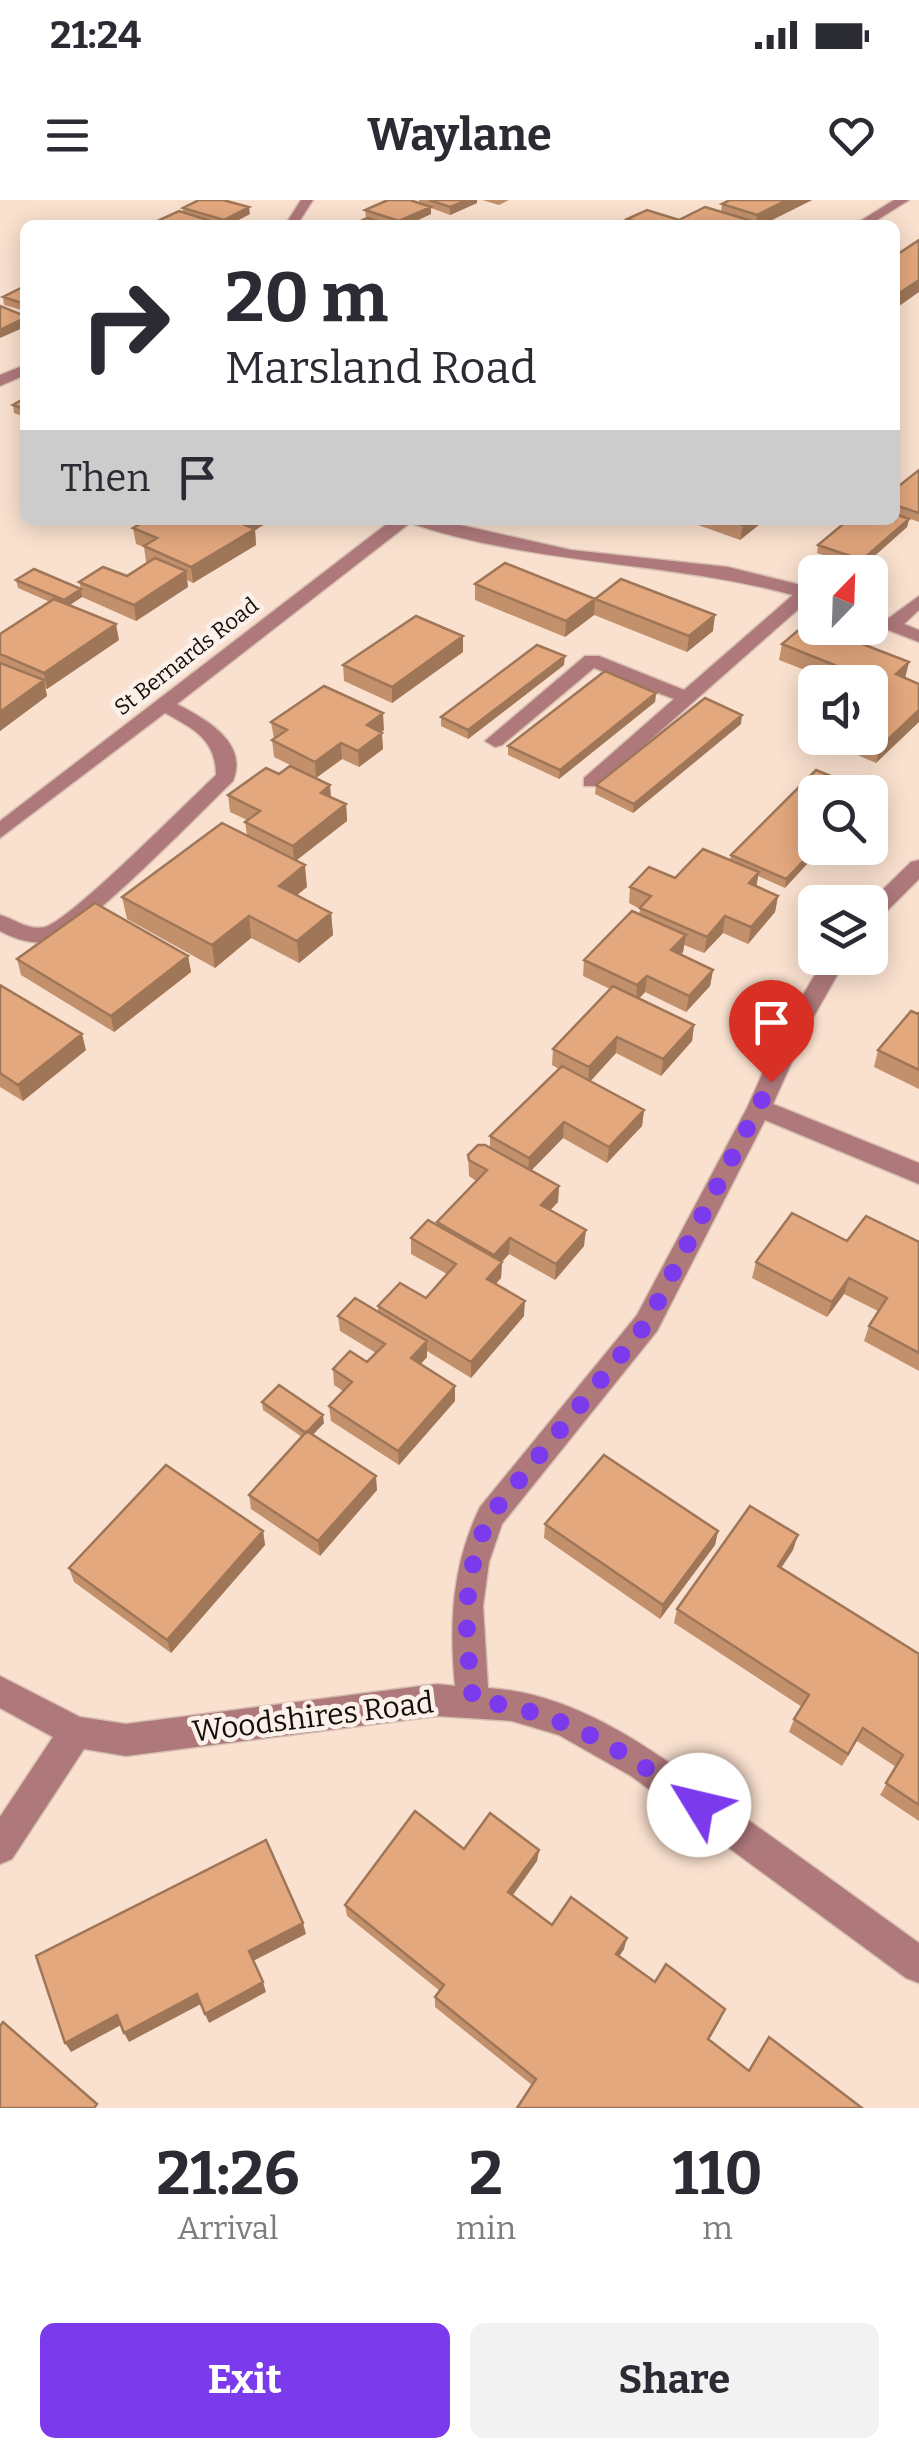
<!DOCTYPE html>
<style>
:root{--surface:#fff;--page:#f2f2f3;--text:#2b2b33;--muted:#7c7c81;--accent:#7c3aed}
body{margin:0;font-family:Bitter,serif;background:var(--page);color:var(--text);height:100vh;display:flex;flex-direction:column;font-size:38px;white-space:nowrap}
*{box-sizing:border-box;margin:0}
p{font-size:32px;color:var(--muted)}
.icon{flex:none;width:55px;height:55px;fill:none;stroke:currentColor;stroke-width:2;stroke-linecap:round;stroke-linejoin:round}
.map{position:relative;height:1908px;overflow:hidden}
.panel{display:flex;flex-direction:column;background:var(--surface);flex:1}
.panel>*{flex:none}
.guide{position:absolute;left:20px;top:20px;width:880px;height:305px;border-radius:15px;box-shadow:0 5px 25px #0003;background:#fff;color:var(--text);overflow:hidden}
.needle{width:65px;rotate:23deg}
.controls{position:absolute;left:798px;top:355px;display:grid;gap:20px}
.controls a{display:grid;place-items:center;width:90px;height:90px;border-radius:15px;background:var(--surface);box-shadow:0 5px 25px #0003;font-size:50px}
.pin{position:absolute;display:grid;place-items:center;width:85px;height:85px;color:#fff;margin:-102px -42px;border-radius:50% 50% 50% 0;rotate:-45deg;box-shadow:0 0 10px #0007}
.pin .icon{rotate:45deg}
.me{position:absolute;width:110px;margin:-55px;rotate:306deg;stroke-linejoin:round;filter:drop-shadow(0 0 8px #0008)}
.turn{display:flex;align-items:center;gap:35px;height:210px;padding:0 40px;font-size:45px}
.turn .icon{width:130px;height:130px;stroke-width:2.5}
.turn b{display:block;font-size:70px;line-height:85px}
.then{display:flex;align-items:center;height:95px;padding:0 40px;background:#0003;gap:20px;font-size:38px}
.eta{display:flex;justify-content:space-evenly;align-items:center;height:170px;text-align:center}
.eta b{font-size:60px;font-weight:700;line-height:70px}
.primary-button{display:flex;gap:20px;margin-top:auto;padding:20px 40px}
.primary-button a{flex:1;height:115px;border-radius:15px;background:var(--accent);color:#fff;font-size:40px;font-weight:700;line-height:115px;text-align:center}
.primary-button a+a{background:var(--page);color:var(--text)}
.status{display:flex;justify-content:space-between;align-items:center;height:70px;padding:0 50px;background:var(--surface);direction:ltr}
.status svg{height:28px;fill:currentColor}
header{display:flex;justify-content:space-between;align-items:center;height:130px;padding:0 40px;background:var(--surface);font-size:45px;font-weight:700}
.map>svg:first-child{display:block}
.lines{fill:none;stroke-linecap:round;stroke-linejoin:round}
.minor-casing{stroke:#d6bfaf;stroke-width:3}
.minor{fill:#af797c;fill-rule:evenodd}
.wall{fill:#c3906c}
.shaded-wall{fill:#9f7658}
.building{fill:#e3a87e;stroke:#9f7658;stroke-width:2.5}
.route{stroke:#7c3aed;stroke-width:18;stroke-dasharray:0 32.4}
.labels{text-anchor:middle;stroke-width:9;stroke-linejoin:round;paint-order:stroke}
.far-street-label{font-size:22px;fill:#160e08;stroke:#fbf1ea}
.near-street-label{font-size:30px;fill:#160e08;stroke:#fbf1ea}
</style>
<div class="status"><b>21:24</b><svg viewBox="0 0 49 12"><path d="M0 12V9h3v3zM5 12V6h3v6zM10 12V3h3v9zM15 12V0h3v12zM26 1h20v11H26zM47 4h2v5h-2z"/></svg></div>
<header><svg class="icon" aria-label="menu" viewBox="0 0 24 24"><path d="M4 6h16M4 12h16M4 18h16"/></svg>Waylane<svg class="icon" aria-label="heart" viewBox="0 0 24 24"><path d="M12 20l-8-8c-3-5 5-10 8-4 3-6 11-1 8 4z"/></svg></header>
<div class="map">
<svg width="919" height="1908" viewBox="0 0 919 1908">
<rect width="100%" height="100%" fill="#fae1cf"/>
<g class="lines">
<defs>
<path id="minor" d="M301,0H313L297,25H285Z
M894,0H909L869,25H854Z
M25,165V175L0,186V175Z
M392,320H438L571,350L728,367L813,388L815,400L810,399L598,586H584V578L674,499L594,468L502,545L495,547L485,541L585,456H599L684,490L793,395C668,361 533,365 410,323L177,504C205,519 249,542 233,581C204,609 81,736 52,741C33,745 17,740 0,731V715C15,719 28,731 45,727C71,720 188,601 216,575C216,540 194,529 165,513L0,638V621Z
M919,396V410L904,424L919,430V442L870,423V411L889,418Z
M919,660V679L878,720L870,722V702L911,662Z
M825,758H847L806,830L773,904L919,963V984L765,920L657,1131L502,1324L489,1362L483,1406L488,1488C588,1494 672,1565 751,1622C807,1662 863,1703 919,1743V1783L906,1778L631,1576L559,1535L512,1521L437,1516L126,1556L84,1549L12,1659L0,1664V1617L53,1537L0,1508V1476L80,1517L126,1524L437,1484L455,1486C449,1422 452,1365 480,1307L637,1115L747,908L782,830Z"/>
</defs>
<use href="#minor" class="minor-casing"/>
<use href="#minor" class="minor"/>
</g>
<path class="wall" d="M419,0H477V3L450,15L431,8V14L407,25H352L378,21L366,17L365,10L419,3Z
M482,0H509L499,5Z
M730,0H812L762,25H627V19L679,20L721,12L722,4Z
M183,8L250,14L229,25H156L155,22L183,13Z
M25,86V111L4,105L3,97Z
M25,198V217L14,213L13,205Z
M919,270V322L908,318L909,319L907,327L861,368L817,353L818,345L895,320V289Z
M147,320H272L255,330L256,345L193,383L187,380L188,387L136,421L82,397L70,405L119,440L47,489L45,488L47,496L0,531V434L50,402L18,388L16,380L81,389L79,382L127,376L148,363L146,362L144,347L136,344L133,328Z
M684,320H765L740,340Z
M475,384L595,399L713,431L687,452L594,415L565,437L475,400Z
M463,436V452L392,503L344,481L343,465Z
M782,444L909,462L905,478L876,563L832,544L834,538H870V482H836L779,460Z
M564,465L468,539L441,526V517Z
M656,493L655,502L559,579L508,555V546Z
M271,522L384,530L381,532L383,549L359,567L342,559L316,578L274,557L272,540L274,539Z
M741,524L633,613L595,594L596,585Z
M816,570L785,688L758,676L756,687L778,696L775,712L748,744L723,733L704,753L684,745L683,752L680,755L713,770L710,786L686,812L645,792L639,798L694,825L692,841L661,876L616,853L590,881L644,910L642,926L607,963L563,938L531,970L559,986L558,1002L550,1010L584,1046L555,1080L509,1054L502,1062L501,1078L496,1084L524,1116L471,1178L427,1151V1157L421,1164L455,1201L399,1265L331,1221L329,1206L343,1191L334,1185L333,1169L367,1162L376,1153L340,1131L338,1116L378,1112V1106L426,1098L447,1074L411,1054V1038L437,1026V1022L476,981L469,976L468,955L490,948V936L559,869L552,865L553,849L610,789L583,776L584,760L639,714L640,709L629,703L630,687L675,678L730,660L731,655Z
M279,574L330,585L331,598L346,604L347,621L297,660L307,687L297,695L331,713L333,735L299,763L251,738L215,768L127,719L122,697L247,635L245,622L247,620L230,612L228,595Z
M188,756L191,772L114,832L21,775L17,759Z
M0,785L86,850L23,901L0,887Z
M919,812V889L874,867L878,850Z
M847,1041L919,1042V1171L864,1141L869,1126L878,1111L844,1094L827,1117L752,1078L756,1062Z
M262,1202L324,1223L313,1234L377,1290L320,1356L251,1309L249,1295L302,1237L263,1210Z
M545,1324L718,1331L715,1345L660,1419L544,1338Z
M263,1331L265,1345L171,1453L74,1382L69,1368Z
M793,1350L781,1368L919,1454V1621L880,1595L896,1567L857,1541L842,1566L789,1532L794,1519L802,1507L674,1423L677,1409Z
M464,1649L539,1650L537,1661L513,1695L552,1725L624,1749L619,1756L655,1782L721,1819L709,1840L749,1871L862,1908L532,1885L435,1807V1797L440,1791L347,1716L345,1705Z"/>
<path class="shaded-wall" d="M467,0H477V3L450,15V7Z
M787,0H812L762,25H756L757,15Z
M249,7L250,14L229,25H225L224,20Z
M431,7V14L407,25H399V21Z
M919,80V92L895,109V96Z
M25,118V127L0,138V130Z
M909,319L907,327L861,368L862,360Z
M249,320H272L255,330L256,345L193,383L191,367L250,332Z
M749,320H765L740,340L743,325Z
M186,371L188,387L136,421L134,405Z
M81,389L82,397L65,408L64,400Z
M595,399L594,415L565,437L566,421Z
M715,415L713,431L687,452L689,436Z
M116,424L119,440L47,489L44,473Z
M463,436V452L392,503V487Z
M565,456L564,465L468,539V530Z
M909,462L905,478L896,474Z
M44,480L47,496L0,531V512Z
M656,493L655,502L559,579L560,570Z
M919,510V522L876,563L880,547Z
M383,513L384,530L368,541L367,525Z
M742,515L741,524L633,613L634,604Z
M382,533L383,549L359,567L358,551Z
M341,543L342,559L316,578L315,562Z
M330,585L331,602L321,593Z
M346,604L347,621L294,662L293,646Z
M816,648H822L785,688L786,679Z
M305,665L307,687L281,708L279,686Z
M759,672L756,688L749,683Z
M778,696L775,712L748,744L751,727Z
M331,713L333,735L299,763L297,741Z
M249,716L251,738L215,768L212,745Z
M725,716L723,733L704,753L707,737Z
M686,735L683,752L669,767L671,750Z
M188,756L191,772L114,832L111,816Z
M713,770L710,786L686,812L689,796Z
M647,776L645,792L636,802L637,785Z
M694,825L692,841L661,876L663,859Z
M82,834L86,850L23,901L18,885Z
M617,837L616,853L588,884L589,867Z
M644,910L642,926L607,963L609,947Z
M564,922L563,938L528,974L529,958Z
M559,986L558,1002L540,1021L541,1005Z
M586,1030L584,1046L555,1080L556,1064Z
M510,1038L509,1054L493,1071L494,1055Z
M502,1062L501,1078L486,1094L487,1079Z
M849,1078L844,1094L827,1117L832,1102Z
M525,1101L524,1116L471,1178V1162Z
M427,1141V1157L412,1173L411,1158Z
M455,1186V1201L399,1265L398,1251Z
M323,1215L324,1223L307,1241L306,1233Z
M376,1276L377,1290L320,1356L318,1341Z
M263,1331L265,1345L171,1453L167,1440Z
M718,1331L715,1345L660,1419L663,1405Z
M798,1335L793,1350L773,1380L778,1366Z
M539,1650L537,1661L507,1703L508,1692Z
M303,1723L306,1734L253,1761L249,1751Z
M627,1738L624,1749L614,1764L616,1754Z
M263,1782L266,1792L209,1823L205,1814Z
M197,1794L201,1804L129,1842L124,1833Z
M117,1815L123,1824L71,1852L65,1843Z"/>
<path class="building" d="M199,0H223L249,7L224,20L183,8Z
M388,0H410L431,7L399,21L365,10Z
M429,0H467L450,7Z
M730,0H787L757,15L722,4Z
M705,7L752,21L745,25H646L627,19L647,10L679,20Z
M179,11L217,23L212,25H165L155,22Z
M367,18L390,25H352Z
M919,40V80L895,96V56Z
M25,86V104L3,97Z
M0,106L25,116V118L0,130Z
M25,198V209L13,205Z
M919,270V313L895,305V289Z
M895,314L909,319L862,360L818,345L848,320H895Z
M147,320H233L255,329L191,367L144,346L157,338L133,328Z
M729,320H749L743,325Z
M155,358L186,371L134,405L79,382L103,367L127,376Z
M505,363L595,399L621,379L715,415L689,436L595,399L566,421L475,384Z
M34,369L81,389L64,400L16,380Z
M54,399L116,424L44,473L0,454V434Z
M416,416L463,436L392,487L343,465Z
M808,422L815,425V428H821L909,462L896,474L919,484V510L880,547L858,538H870V497L884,485L782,444Z
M537,445L565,456L468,530L441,517Z
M0,463L44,480L0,512Z
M605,471L656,493L560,570L508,546Z
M324,486L383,513L367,525L382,533L358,551L341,543L315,562L272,540L287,530L271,522Z
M705,498L742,515L634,604L596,585Z
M290,566L330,585L321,593L346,604L293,646L245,622L260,611L228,595L266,568L279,574Z
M816,570L869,592H815L816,648L786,679L731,655Z
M222,623L305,665L279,686L331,713L297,741L249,716L212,745L122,697Z
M703,649L759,672L749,683L778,696L751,727L725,716L707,737L640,708L651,696L630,687L649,667L675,678Z
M95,703L188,756L111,816L17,759Z
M632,711L686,735L671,750L713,770L689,796L647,776L637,785L584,760Z
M0,785L82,834L18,885L0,873Z
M613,786L694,825L663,859L617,837L589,867L553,849Z
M911,811L918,814L919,812V870L878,850Z
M562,866L644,910L609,947L564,922L529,958L490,936Z
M478,945H485L559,986L541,1005L586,1030L556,1064L510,1038L494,1055L437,1022L487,970L469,960L468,955Z
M792,1013L847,1041L866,1016L919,1042V1153L869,1126L887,1098L849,1078L832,1102L756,1062Z
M428,1020L502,1062L487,1079L525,1101L471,1162L378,1106L400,1083L426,1098L456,1064L411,1038Z
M355,1098L427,1141L411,1158L455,1186L398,1251L329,1206L352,1182L333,1169L350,1151L367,1162L385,1144L338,1116Z
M279,1185L323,1215L306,1233L262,1202Z
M307,1231L376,1276L318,1341L249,1295Z
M604,1255L718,1331L663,1405L545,1324Z
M166,1265L263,1331L167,1440L69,1368Z
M750,1306L798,1335L778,1366L919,1454V1605L886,1583L903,1555L863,1528L848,1554L794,1519L809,1495L677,1409Z
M415,1611L464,1649L490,1613L539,1650L508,1692L552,1725L571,1697L627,1738L616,1754L655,1782L666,1764L725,1809L708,1839L749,1871L769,1837L862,1908H517L536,1879L435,1797L444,1785L345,1705Z
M266,1640L303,1723L249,1751L263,1782L205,1814L197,1794L124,1833L117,1815L65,1843L36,1756Z
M3,1822L97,1904L94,1908H0V1826Z"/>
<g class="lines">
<path class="route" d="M699,1605C624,1551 567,1512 473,1500C465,1432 460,1380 490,1316L647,1123L771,882"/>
</g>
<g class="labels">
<g class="far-street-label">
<text transform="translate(186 456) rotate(-38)" y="8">St Bernards Road</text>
</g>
<g class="near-street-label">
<text transform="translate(313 1517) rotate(-7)" y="10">Woodshires Road</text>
</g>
</g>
</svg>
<div class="controls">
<a><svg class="needle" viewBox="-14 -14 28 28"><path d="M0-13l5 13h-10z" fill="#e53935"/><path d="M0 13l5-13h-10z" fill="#7c7c81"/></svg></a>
<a><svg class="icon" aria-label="sound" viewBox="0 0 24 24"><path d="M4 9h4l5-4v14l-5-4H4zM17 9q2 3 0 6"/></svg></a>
<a><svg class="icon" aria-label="search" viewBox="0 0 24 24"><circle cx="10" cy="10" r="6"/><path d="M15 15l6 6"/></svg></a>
<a><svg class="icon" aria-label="layers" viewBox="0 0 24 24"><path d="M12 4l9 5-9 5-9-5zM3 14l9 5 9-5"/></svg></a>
</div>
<div class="pin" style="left:771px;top:882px;background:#d93025"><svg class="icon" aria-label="arrive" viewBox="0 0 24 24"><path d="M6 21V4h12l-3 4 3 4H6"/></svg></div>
<svg class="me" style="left:699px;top:1605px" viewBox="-20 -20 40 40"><circle r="19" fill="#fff"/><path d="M0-13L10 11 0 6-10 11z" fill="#7c3aed"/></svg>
<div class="guide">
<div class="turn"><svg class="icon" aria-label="right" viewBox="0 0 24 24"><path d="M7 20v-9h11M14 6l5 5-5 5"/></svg><div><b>20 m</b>Marsland Road</div></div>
<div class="then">Then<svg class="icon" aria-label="arrive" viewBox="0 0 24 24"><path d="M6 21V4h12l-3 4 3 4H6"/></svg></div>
</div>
</div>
<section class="panel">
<div class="eta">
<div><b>21:26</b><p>Arrival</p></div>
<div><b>2</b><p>min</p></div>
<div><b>110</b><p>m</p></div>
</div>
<div class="primary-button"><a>Exit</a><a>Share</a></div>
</section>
